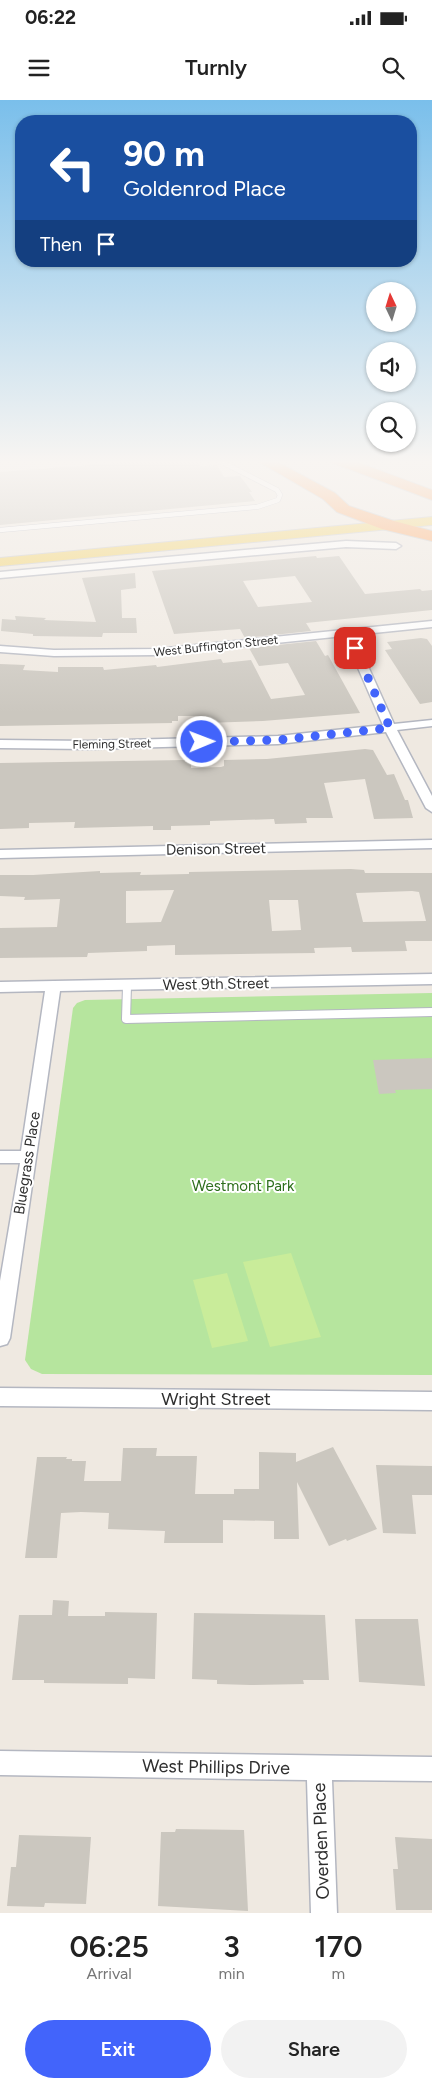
<!DOCTYPE html>
<style>
:root{--surface:#fff;--page:#f2f2f2;--text:#222;--muted:#767676;--accent:#4264fb}
body{margin:0;font-family:Figtree,sans-serif;background:var(--page);color:var(--text);height:100vh;display:flex;flex-direction:column;font-size:19px;white-space:nowrap}
*{box-sizing:border-box;margin:0}
p{font-size:16px;color:var(--muted)}
.icon{flex:none;width:28px;height:28px;fill:none;stroke:currentColor;stroke-width:2;stroke-linecap:round;stroke-linejoin:round}
.map{position:relative;height:1813px;overflow:hidden}
.drawer{display:flex;flex-direction:column;background:var(--surface);flex:1}
.drawer>*{flex:none}
.hud{position:absolute;left:15px;top:15px;width:402px;height:152px;border-radius:20px;box-shadow:0 1px 4px #0004;background:#1a4fa0;color:#fff;overflow:hidden}
.needle{width:32px;rotate:356deg}
.tools{position:absolute;left:366px;top:182px;display:grid;gap:10px}
.tools a{display:grid;place-items:center;width:50px;height:50px;border-radius:50%;background:var(--surface);box-shadow:0 1px 4px #0004;font-size:25px}
.pin{position:absolute;display:grid;place-items:center;width:42px;height:42px;color:#fff;margin:-21px;border-radius:10px;box-shadow:0 2px 8px #0006}
.me{position:absolute;width:55px;margin:-28px;rotate:89deg;stroke-linejoin:round;filter:drop-shadow(0 0 4px #0008)}
.turn{display:flex;align-items:center;gap:18px;height:105px;padding:0 25px;font-size:22px}
.turn .icon{width:65px;height:65px;stroke-width:2.5}
.turn b{display:block;font-size:35px;line-height:42px}
.then{display:flex;align-items:center;height:48px;padding:0 25px;background:#0003;gap:10px;font-size:19px}
.eta{display:flex;justify-content:space-evenly;align-items:center;height:85px;text-align:center}
.eta b{font-size:30px;font-weight:600;line-height:35px}
.button{display:flex;gap:10px;margin-top:auto;padding:10px 25px}
.button a{flex:1;height:58px;border-radius:30px;background:var(--accent);color:#fff;font-size:20px;font-weight:600;line-height:58px;text-align:center}
.button a+a{background:var(--page);color:var(--text)}
.status{display:flex;justify-content:space-between;align-items:center;height:35px;padding:0 25px;background:var(--surface);direction:ltr}
.status svg{height:14px;fill:currentColor}
header{display:flex;justify-content:space-between;align-items:center;height:65px;padding:0 25px;background:var(--surface);font-size:22px;font-weight:600}
.map>svg:first-child{display:block}
.green{fill:#b6e59e}
.pitch{fill:#c9ec9a}
.building{fill:#cbc7bf;fill-rule:evenodd}
.lines{fill:none;stroke-linecap:round;stroke-linejoin:round}
.lane-far1-casing{stroke:#b4b7c1;stroke-width:5.5}
.lane-casing{stroke:#b4b7c1;stroke-width:10}
.street-casing{stroke:#b4b7c1;stroke-width:3}
.primary-casing{stroke:#c9c9c9;stroke-width:2}
.highway-casing{stroke:#c9c9c9;stroke-width:2}
.lane-far1{stroke:#fff;stroke-width:4.5}
.lane{stroke:#fff;stroke-width:8}
.street{fill:#fff;fill-rule:evenodd}
.primary{fill:#f2d163;fill-rule:evenodd}
.highway{fill:#ffa35c;fill-rule:evenodd}
.route{stroke:#4264fb;stroke-width:9;stroke-dasharray:0 16.2}
.labels{text-anchor:middle;stroke-width:4;stroke-linejoin:round;paint-order:stroke}
.far-street-label{font-size:12px;fill:#2e2e2e;stroke:#fff}
.street-label{font-size:15px;fill:#2e2e2e;stroke:#fff}
.park-label{font-size:15px;fill:#2c6e1b;stroke:#fff}
.near-street-label{font-size:18px;fill:#2e2e2e;stroke:#fff}
</style>
<div class="status"><b>06:22</b><svg viewBox="0 0 49 12"><path d="M0 12V9h3v3zM5 12V6h3v6zM10 12V3h3v9zM15 12V0h3v12zM26 1h20v11H26zM47 4h2v5h-2z"/></svg></div>
<header><svg class="icon" aria-label="menu" viewBox="0 0 24 24"><path d="M4 6h16M4 12h16M4 18h16"/></svg>Turnly<svg class="icon" aria-label="search" viewBox="0 0 24 24"><circle cx="10" cy="10" r="6"/><path d="M15 15l6 6"/></svg></header>
<div class="map">
<svg width="432" height="1813" viewBox="0 0 432 1813">
<rect width="100%" height="100%" fill="#efe9e1"/>
<path class="green" d="M432,893V1275L42,1274L31,1269L25,1260L73,908L77,903L85,900Z"/>
<path class="pitch" d="M291,1153L321,1237L270,1247L243,1162Z
M227,1173L248,1241L212,1248L193,1180Z"/>
<path class="building" d="M167,359H196L201,366L217,365L224,377L240,376L252,392H249L255,401L0,425V372Z
M316,456L317,458L339,456L365,494L420,489L422,491L432,490V510L306,523L311,531L245,538L240,529L174,534L152,471ZM295,476L312,502L258,507L243,481Z
M135,473L136,488L121,490L122,518H136L137,533H103L102,537L33,536V534L1,531L2,519L16,520L15,516L46,518L44,520L96,522L82,478Z
M421,538L427,539L432,546V602L420,604L385,550L392,549L387,542Z
M316,541L325,556L328,555L360,613L263,621L206,623V616H178V621H172V623L0,626V564L25,565L23,570L58,572V567H103L104,570L156,565L157,567L221,559L223,563L251,560L271,599L305,595L288,563L259,566L249,548Z
M365,649L373,650L387,675L394,674L405,700H408L413,718L374,719L365,679L324,683L333,718H306L307,723L275,724L274,719L210,721V725L171,726V730H153V726L74,728L75,722L29,723V728L0,729V663L185,660V662H191V668L221,667L224,666V660L267,659Z
M351,769L364,770L365,773H432V841H405L407,851L352,852L351,847L314,848L315,853L175,855V845L147,846V851L88,853L87,857L0,858V828L57,827L60,799L24,800L25,797L0,796V775H33L100,771V773L141,772L140,775L189,774V772ZM174,790L161,822L126,823V791ZM412,791L419,792L426,821L363,822L356,793ZM269,800H298L301,830L272,831Z
M432,958V989L395,990L396,993L379,994L373,960Z
M333,1347L377,1429L347,1441L346,1439L329,1446L297,1382L299,1439H274V1421L223,1420V1443H164L165,1431L108,1429L109,1413L81,1412L61,1413L57,1458H25L37,1357H67L66,1359H72V1361H86L84,1381H121L123,1348H157L156,1356H197L195,1394H234V1389H259V1352L296,1353V1362Z
M376,1365L432,1366V1395H412L416,1434L383,1433Z
M53,1500L69,1501L68,1516H105V1512L157,1513L155,1579L128,1578V1584L44,1583V1580H12L19,1515H52Z
M194,1513L325,1515L329,1580H303L304,1584L250,1585L217,1584V1580L192,1579Z
M355,1519H418L425,1586L359,1582Z
M176,1729L244,1730L248,1811L158,1806L161,1732H175Z
M19,1735L91,1737L86,1804L45,1803L44,1807L7,1806L11,1767H16Z
M395,1737L432,1739V1810H396L393,1769H398Z"/>
<g class="lines">
<defs>
<path id="lane-far1" d="M0,430L257,407L278,400L280,395L277,390L216,359"/>
<path id="lane" d="M127,886L126,919L432,912"/>
<path id="street" d="M346,441L396,443L401,446L396,449L346,447L0,478V472Z
M432,521V527L354,535L394,624L432,620V626L397,630L432,696V712L426,708L386,632L278,644L88,649L0,648V640L88,641L278,636L383,625L344,536L157,555L54,556L0,552V546L54,550L157,549Z
M432,740V748L0,758V750Z
M432,874V884L60,891L10,1238L7,1244L0,1246V1181L20,1063H0V1051H21L45,891L0,892V882Z
M0,1288L432,1292V1310L0,1306Z
M0,1651L432,1657V1681L332,1680L337,1813H311L307,1680L0,1675Z"/>
<path id="primary" d="M432,417V425L0,466V458Z"/>
<path id="highway" d="M254,359H272L335,393L349,406L394,421L432,431V441L382,429L337,412L323,399Z
M328,359H349L432,390V400L330,362Z"/>
</defs>
<use href="#lane-far1" class="lane-far1-casing"/>
<use href="#lane" class="lane-casing"/>
<use href="#street" class="street-casing"/>
<use href="#primary" class="primary-casing"/>
<use href="#highway" class="highway-casing"/>
<use href="#lane-far1" class="lane-far1"/>
<use href="#lane" class="lane"/>
<use href="#street" class="street"/>
<use href="#primary" class="primary"/>
<use href="#highway" class="highway"/>
</g>
<linearGradient id="sky" x2="0" y2="1"><stop stop-color="#7abfeb"/><stop offset="0.59" stop-color="#f8f5f2"/><stop offset="1" stop-color="#f8f5f2" stop-opacity="0"/></linearGradient>
<rect width="432" height="613" fill="url(#sky)"/>
<g class="lines">
<path class="route" d="M202,642L278,640L390,628L355,548"/>
</g>
<g class="labels">
<g class="far-street-label">
<text transform="translate(216 546) rotate(-6)" y="4">West Buffington Street</text>
<text transform="translate(112 644) rotate(-1)" y="4">Fleming Street</text>
</g>
<g class="street-label">
<text transform="translate(216 749) rotate(-1)" y="5">Denison Street</text>
<text transform="translate(216 884) rotate(-1)" y="5">West 9th Street</text>
<text transform="translate(27 1063) rotate(-81)" y="5">Bluegrass Place</text>
</g>
<g class="park-label">
<text x="243" y="1091">Westmont Park</text>
</g>
<g class="near-street-label">
<text x="216" y="1305">Wright Street</text>
<text transform="translate(216 1667) rotate(1)" y="6">West Phillips Drive</text>
<text transform="translate(321 1741) rotate(-92)" y="6">Overden Place</text>
</g>
</g>
</svg>
<div class="tools">
<a><svg class="needle" viewBox="-14 -14 28 28"><path d="M0-13l5 13h-10z" fill="#e53935"/><path d="M0 13l5-13h-10z" fill="#767676"/></svg></a>
<a><svg class="icon" aria-label="sound" viewBox="0 0 24 24"><path d="M4 9h4l5-4v14l-5-4H4zM17 9q2 3 0 6"/></svg></a>
<a><svg class="icon" aria-label="search" viewBox="0 0 24 24"><circle cx="10" cy="10" r="6"/><path d="M15 15l6 6"/></svg></a>
</div>
<div class="pin" style="left:355px;top:548px;background:#d93025"><svg class="icon" aria-label="arrive" viewBox="0 0 24 24"><path d="M6 21V4h12l-3 4 3 4H6"/></svg></div>
<svg class="me" style="left:202px;top:642px" viewBox="-20 -20 40 40"><circle r="17" fill="#4264fb" stroke="#fff" stroke-width="3"/><path d="M0-11L8 9 0 5-8 9z" fill="#fff"/></svg>
<div class="hud">
<div class="turn"><svg class="icon" aria-label="left" viewBox="0 0 24 24"><path d="M17 20v-9H6M10 6l-5 5 5 5"/></svg><div><b>90 m</b>Goldenrod Place</div></div>
<div class="then">Then<svg class="icon" aria-label="arrive" viewBox="0 0 24 24"><path d="M6 21V4h12l-3 4 3 4H6"/></svg></div>
</div>
</div>
<section class="drawer">
<div class="eta">
<div><b>06:25</b><p>Arrival</p></div>
<div><b>3</b><p>min</p></div>
<div><b>170</b><p>m</p></div>
</div>
<div class="button"><a>Exit</a><a>Share</a></div>
</section>
